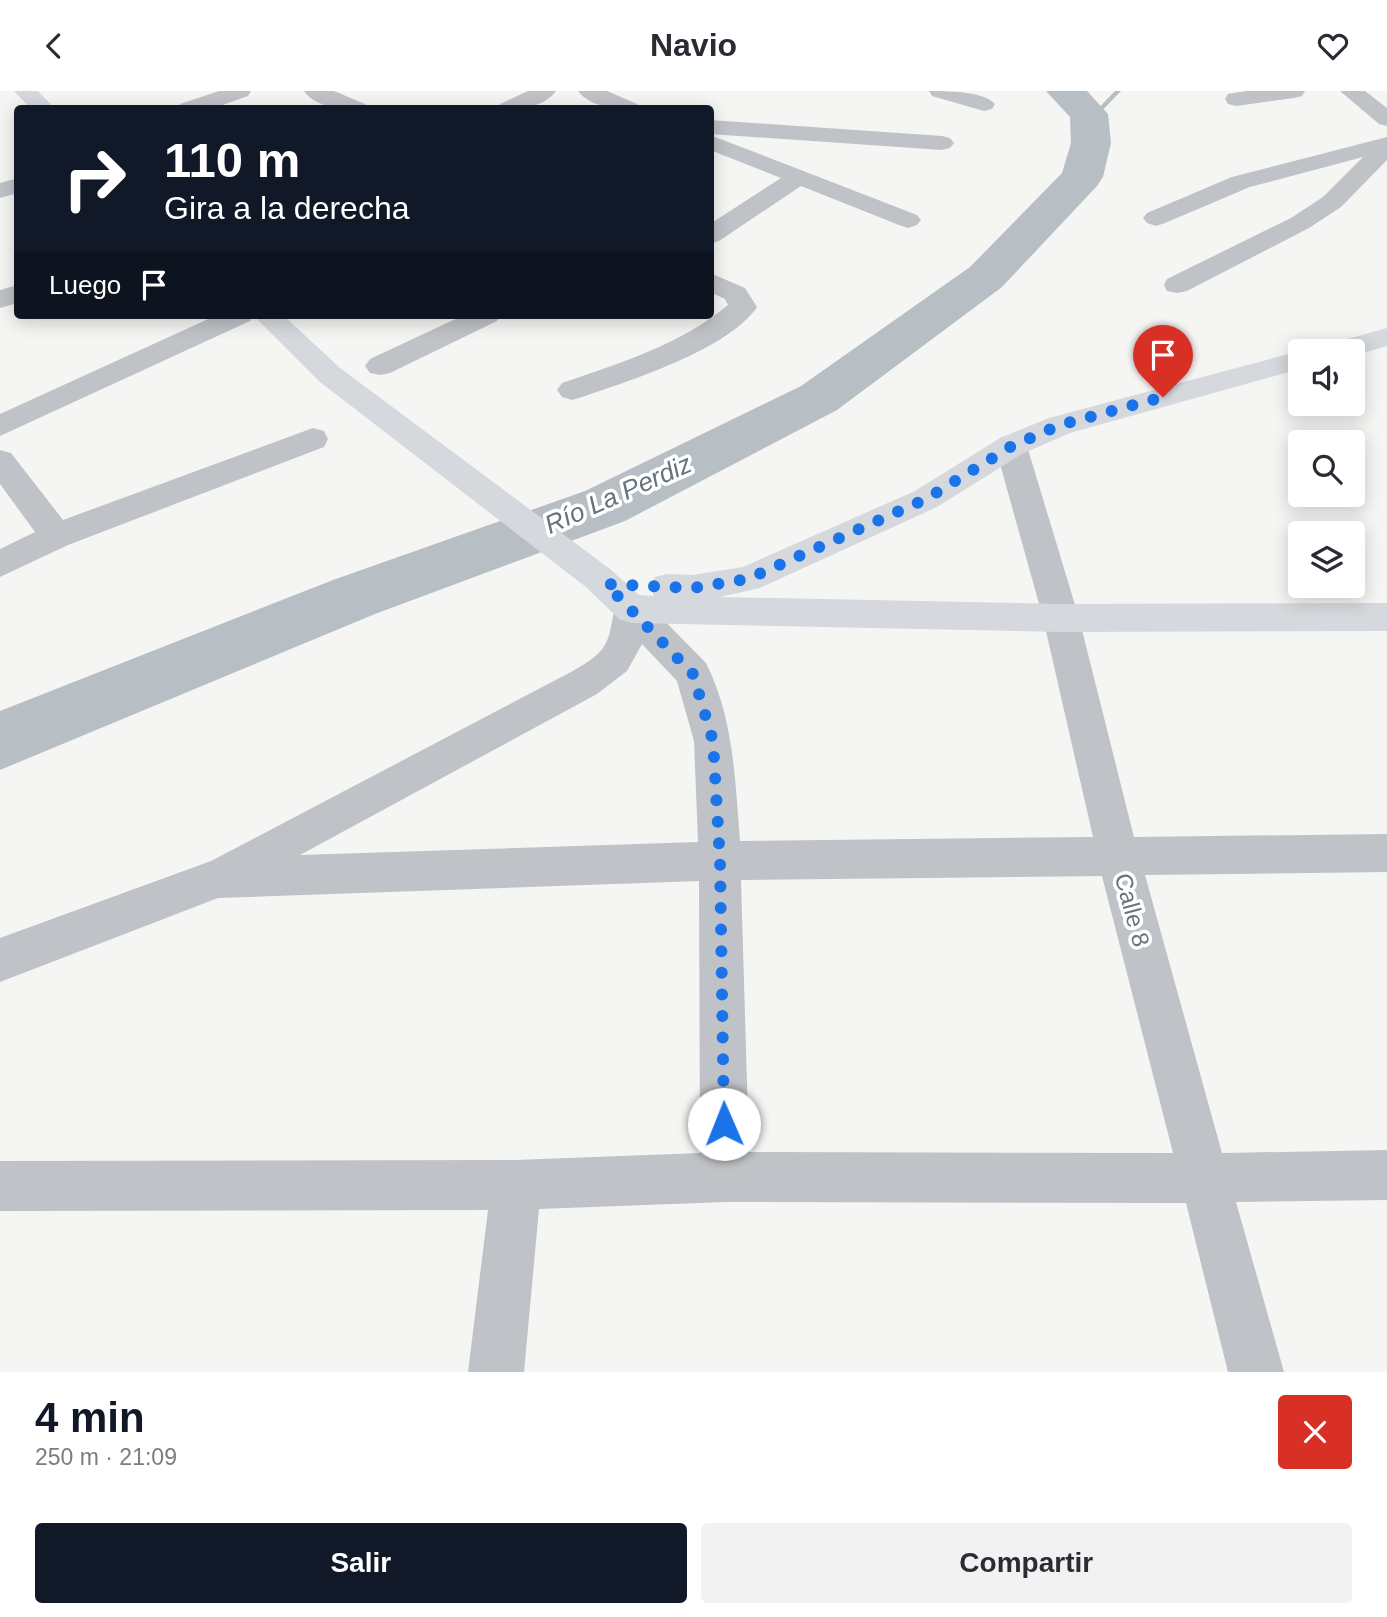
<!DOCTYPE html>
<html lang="es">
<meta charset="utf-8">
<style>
:root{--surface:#fff;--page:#f2f2f3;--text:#2b2b33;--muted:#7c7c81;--accent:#111827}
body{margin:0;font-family:Helvetica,sans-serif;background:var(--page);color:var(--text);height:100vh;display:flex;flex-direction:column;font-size:26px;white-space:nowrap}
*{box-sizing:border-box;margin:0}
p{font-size:23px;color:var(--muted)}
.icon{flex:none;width:38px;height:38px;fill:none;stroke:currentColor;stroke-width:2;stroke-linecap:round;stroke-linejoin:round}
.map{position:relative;height:1281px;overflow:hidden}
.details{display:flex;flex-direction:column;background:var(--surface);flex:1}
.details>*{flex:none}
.guide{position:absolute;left:14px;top:14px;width:700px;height:214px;border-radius:7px;box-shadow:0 4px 18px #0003;background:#111827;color:#fff;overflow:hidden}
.controls{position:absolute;left:1288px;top:248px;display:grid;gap:14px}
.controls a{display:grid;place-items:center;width:77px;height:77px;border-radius:7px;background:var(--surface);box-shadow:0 4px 18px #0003;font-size:35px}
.pin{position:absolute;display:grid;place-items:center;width:60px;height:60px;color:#fff;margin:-72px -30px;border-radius:50% 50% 50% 0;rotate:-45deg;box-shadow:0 0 7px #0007}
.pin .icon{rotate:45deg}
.me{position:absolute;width:77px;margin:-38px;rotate:359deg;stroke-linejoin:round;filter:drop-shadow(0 0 5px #0008)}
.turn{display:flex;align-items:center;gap:24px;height:147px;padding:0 35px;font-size:32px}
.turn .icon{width:91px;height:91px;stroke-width:2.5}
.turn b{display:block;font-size:49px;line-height:60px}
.then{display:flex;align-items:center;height:66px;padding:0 35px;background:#0003;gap:14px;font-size:26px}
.round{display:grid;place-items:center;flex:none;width:74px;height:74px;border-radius:7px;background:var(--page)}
.overview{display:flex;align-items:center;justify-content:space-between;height:119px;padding:0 35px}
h1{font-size:42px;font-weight:700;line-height:52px;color:var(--accent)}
.primary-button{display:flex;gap:14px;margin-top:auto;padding:14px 35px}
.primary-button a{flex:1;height:80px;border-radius:7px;background:var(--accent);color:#fff;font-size:28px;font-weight:700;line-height:80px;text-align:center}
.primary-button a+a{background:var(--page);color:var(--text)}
header{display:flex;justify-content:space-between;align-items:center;height:91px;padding:0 35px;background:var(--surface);font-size:32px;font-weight:700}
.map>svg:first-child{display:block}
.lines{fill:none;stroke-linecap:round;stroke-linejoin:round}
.stream{fill:#b7bfc5;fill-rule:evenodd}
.river{fill:#b7bfc5;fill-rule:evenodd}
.minor{fill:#bfc2c6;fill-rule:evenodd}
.major{fill:#d5d8dc;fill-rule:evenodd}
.route{stroke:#1a73e8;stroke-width:12;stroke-dasharray:0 21.6}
.labels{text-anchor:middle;stroke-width:7;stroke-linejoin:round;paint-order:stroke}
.street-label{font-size:24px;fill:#687380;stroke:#fff}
.water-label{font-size:26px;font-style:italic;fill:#64737d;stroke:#fff}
</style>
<header><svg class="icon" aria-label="back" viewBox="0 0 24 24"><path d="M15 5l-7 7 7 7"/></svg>Navio<svg class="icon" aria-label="heart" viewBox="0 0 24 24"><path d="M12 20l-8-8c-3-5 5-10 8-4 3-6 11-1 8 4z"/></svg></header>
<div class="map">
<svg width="1387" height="1281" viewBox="0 0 1387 1281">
<rect width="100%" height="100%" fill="#f5f6f3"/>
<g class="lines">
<path class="stream" d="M1115,0H1121L1091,31H1087V29Z"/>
<path class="river" d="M1046,0H1087L1108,23L1111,52L1103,86L1097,95L1002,196L837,319L625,430L375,523L0,679V620L333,489L585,400L801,295L970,176L1062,82L1071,52L1070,26Z"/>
<path class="minor" d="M219,0H251L248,5L211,18H177L180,13Z
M304,0H334L365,13L368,18C348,18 317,19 304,0Z
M528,0H556C543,18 517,18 497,18L500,13Z
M578,0H607L637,13L640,18C619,18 592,18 578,0Z
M929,0C946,0 984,0 995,13L992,18L984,20L932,5Z
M1246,0H1305L1302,5L1294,7L1236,15L1228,13L1225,8L1228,3Z
M1340,0H1365L1387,17V35L1379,33Z
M710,29L942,45L950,47L954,52L950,57L942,59L710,43Z
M710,44L917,124L921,129L917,134L908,137L899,134L801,95L719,150L710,153V133L781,87L710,59Z
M1387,46V69L1341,116L1309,137L1187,200L1177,202L1167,200L1164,194L1167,188L1291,127L1323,106L1363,66L1250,96L1165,132L1156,135L1147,132L1143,127L1147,122L1232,86Z
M18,87V102L0,107V92Z
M710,182L745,197L757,216C729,258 630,290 582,306L572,309L562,306L557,299L562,292C618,273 682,253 728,214L725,208L710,201Z
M18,194V212L0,217V199Z
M217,224H254L250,230L0,345V323Z
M464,224H501L497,230L390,282L380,284L370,282L365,275L370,268Z
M313,337L324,340L328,348L324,356L68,454L0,486V458L35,441L0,393V359L11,362L63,429Z
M1011,344L1022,347L1027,355L1079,527L1134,746L1387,743V781L1145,784L1222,1062L1387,1059V1109L1236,1111L1284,1281H1228L1186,1112L725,1111L539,1118L524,1281H468L488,1119L0,1120V1070L516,1069L700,1062L699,790L218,807L0,891V847L211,770L571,581C583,574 600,565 606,552C613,538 611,522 619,508L631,504L643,508L706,572C734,628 735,689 740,750L1093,746L1043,527L995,355L1000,347ZM642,553L677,590L694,650L698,751L300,764L597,603L627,580ZM1102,785L1173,1062L749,1061L741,789Z"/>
<path class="major" d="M14,0H38L55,18H31Z
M253,224H283L340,277L610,478L639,504L654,505L650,496L655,486L667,483L692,484L743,476L915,400L1000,347L1049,327L1300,260L1304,261H1300V278L1070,342L1022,363L937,416L760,497L720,506L1061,513L1387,512V540L1061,541L631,532L619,528L586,496L320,291Z
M1387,237V255L1353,265V261H1318L1322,255Z"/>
</g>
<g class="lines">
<path class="route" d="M724,1033L720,770L713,650L693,583L606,493L692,497L748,488L926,408L1012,355L1060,334L1163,306"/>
</g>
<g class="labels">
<g class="street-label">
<text transform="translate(1132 819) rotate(75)" y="8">Calle 8</text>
</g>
<g class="water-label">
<text transform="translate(618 403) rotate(-24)" y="9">Río La Perdiz</text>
</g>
</g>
</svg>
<div class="controls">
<a><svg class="icon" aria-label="sound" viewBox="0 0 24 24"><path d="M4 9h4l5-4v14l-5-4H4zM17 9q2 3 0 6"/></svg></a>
<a><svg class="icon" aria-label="search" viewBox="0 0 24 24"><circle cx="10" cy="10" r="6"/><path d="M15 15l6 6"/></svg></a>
<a><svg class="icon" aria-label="layers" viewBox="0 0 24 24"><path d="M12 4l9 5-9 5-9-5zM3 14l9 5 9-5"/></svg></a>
</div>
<div class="pin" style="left:1163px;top:306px;background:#d93025"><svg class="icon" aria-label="arrive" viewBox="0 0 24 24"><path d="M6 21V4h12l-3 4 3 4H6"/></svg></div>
<svg class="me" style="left:724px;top:1033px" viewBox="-20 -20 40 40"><circle r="19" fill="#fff"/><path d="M0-13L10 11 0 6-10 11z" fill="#1a73e8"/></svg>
<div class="guide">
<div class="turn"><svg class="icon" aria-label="right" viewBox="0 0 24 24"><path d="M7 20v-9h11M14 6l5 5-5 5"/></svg><div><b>110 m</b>Gira a la derecha</div></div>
<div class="then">Luego<svg class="icon" aria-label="arrive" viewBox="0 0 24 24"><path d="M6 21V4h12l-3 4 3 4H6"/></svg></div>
</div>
</div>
<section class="details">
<div class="overview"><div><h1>4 min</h1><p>250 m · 21:09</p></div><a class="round" style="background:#d93025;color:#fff"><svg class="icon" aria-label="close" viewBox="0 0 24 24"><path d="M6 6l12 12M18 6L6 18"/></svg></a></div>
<div class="primary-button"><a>Salir</a><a>Compartir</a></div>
</section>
